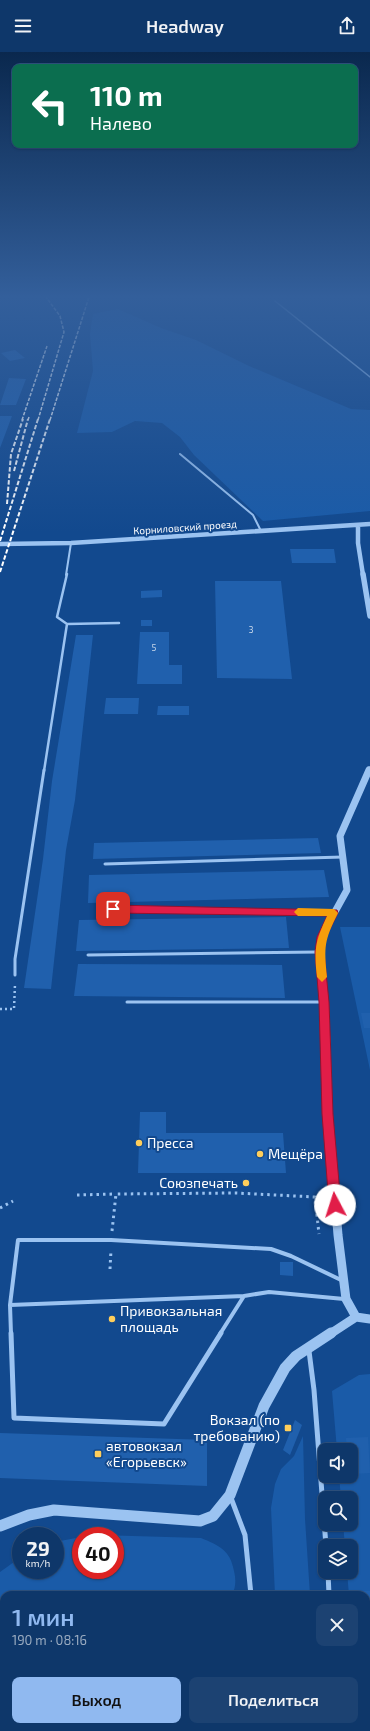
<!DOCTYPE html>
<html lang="ru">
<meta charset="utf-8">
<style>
:root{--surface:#0e376a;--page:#1c4272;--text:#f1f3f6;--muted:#9bacc1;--line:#2e517e;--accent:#90b9f0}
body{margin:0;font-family:"Exo 2",sans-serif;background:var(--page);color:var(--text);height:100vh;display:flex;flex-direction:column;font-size:15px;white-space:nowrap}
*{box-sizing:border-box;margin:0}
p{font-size:13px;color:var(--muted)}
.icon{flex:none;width:22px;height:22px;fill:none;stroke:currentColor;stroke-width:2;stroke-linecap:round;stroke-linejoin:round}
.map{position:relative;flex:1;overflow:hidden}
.side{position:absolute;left:0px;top:1539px;width:370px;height:140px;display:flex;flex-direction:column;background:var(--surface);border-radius:12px 12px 0 0;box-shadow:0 1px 3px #0004,0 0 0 1px var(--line)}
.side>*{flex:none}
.hud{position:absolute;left:12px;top:12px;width:346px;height:84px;border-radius:8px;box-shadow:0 1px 3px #0004,0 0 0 1px var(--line);background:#0b6e4f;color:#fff;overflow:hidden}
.fabs{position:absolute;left:318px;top:1391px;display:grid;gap:8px}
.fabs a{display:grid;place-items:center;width:40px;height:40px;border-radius:8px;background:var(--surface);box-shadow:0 1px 3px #0004,0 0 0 1px var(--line);font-size:20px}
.speed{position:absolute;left:12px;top:1475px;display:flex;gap:8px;font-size:20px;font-weight:700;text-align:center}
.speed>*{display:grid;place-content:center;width:52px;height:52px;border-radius:50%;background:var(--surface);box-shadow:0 1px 3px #0004,0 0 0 1px var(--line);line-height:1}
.speed small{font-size:10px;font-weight:400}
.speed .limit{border:6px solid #d22;background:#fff;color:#111}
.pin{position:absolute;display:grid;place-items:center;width:34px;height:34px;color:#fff;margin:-17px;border-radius:8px;box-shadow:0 2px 6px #0006}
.me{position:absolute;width:44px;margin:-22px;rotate:355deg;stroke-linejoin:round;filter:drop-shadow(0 0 3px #0008)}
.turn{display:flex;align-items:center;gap:14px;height:84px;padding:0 12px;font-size:18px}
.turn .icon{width:52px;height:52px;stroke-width:2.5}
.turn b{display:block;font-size:28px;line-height:34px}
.round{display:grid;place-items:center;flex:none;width:42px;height:42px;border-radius:8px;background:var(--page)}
.overview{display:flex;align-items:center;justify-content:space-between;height:68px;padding:0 12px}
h1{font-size:24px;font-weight:600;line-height:30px;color:var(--accent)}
.cta{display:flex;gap:8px;margin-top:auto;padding:8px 12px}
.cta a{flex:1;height:46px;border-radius:8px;background:var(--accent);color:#111;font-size:16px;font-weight:600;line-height:46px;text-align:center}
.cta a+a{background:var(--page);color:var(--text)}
header{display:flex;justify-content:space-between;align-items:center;height:52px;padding:0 12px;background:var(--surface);font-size:18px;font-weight:600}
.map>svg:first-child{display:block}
.green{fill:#1a5ba8}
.building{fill:#2060ad}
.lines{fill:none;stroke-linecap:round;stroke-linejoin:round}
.path-far2{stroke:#9bc3f1;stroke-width:2.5;stroke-dasharray:2 3;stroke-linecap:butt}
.path-far1{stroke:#9bc3f1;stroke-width:3;stroke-dasharray:2.5 4;stroke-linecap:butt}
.path{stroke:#9bc3f1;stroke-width:4;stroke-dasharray:3 5;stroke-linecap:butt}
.service-far5{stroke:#9bc3f1;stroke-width:1.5}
.service-far4{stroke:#9bc3f1;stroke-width:2}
.service-far3{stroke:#9bc3f1;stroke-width:2.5}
.service-far2{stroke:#9bc3f1;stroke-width:3}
.service-far1{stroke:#9bc3f1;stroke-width:4}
.service{stroke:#9bc3f1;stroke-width:5}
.tertiary-far4{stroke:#9bc3f1;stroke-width:4.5}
.tertiary-far3{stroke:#9bc3f1;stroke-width:5.5}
.tertiary-far2{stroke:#9bc3f1;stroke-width:7}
.tertiary-far1{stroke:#9bc3f1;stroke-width:9}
.tertiary{stroke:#9bc3f1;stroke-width:11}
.rail-far1{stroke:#fff;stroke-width:1.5;stroke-dasharray:3.5 1.5;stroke-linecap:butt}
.rail{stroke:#fff;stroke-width:2;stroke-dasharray:4.5 2;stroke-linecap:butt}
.route{fill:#e11d48;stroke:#92132f}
.slow{fill:#f59e0b}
.poi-dot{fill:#ffce5b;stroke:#12498e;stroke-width:1.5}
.labels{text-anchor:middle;stroke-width:4;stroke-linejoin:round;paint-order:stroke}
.far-number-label{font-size:9px;fill:#c7d7ea}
.far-street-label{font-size:10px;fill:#fff;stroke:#12498e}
.near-poi-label{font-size:14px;fill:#fff;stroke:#12498e;text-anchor:start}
</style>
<header><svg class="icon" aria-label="menu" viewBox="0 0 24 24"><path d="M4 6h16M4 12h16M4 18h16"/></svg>Headway<svg class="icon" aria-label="share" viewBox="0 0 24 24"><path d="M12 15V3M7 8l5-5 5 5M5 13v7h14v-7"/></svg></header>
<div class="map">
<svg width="370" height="1679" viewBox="0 0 370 1679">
<rect width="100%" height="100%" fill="#12498e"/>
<path class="green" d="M118,257L161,276L196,288L249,314L351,357L370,358V459L263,469L194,403L180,385L162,371L135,369L112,380L77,381L93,319L90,282L93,262Z
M340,875H370V1018Z
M370,1322V1679H361L360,1675H366V1543H349L347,1520H351V1494H345L343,1472H351V1446H341L339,1424H351V1398H337L332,1339L359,1323Z
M303,1384L305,1467L310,1543H275L271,1456L275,1432L281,1417L294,1404Z
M99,1483L201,1486C220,1494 230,1498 234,1519C236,1528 236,1535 232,1543H4V1637L0,1647V1520L21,1505V1518H55V1490L81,1485V1518H115V1484H90Z
M283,1675H323V1679H284Z"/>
<path class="building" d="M15,298L25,306L10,309L1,301Z
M9,326L26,327L16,353H0Z
M0,364H12L0,396Z
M290,497H334L336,511H292Z
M215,529H281L292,627L217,626Z
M162,538V545L141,546V539Z
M141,568H152V574H141Z
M140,580H169V613H182V632H137Z
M76,583H93L75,748L66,798L51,937L24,936L43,807L52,729Z
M106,646H139L138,662H104Z
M158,654H189V663H157Z
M318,786L321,801L93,807L94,791Z
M324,818L329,845L88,851L89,823Z
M286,865L289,896L76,899L79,868Z
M78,912L282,913L285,946L74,944Z
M361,961H370V976H364Z
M140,1060H166V1081H283L286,1121H138Z
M280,1210H293V1224L280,1223Z
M295,1368L302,1373L290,1403L283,1398Z
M0,1381L207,1388V1434L0,1426Z
M368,1385L370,1421L351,1422V1398H347L346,1386Z
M361,1539H370V1565H366V1543H361Z
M129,1675H241V1679H129Z"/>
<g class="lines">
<path class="path-far2" d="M0,957H14L15,932"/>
<path class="path-far1" d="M77,1143L116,1142
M0,1156L13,1149
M112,1179L116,1142L236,1141L315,1145L319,1182
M110,1217L111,1198"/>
<path class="path" d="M0,1658H4"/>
<path class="service-far5" d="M275,249L370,325"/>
<path class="service-far4" d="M180,402L253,463L261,479
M66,523L71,491"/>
<path class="service-far3" d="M67,572L119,571
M44,719L67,572L57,565L67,522"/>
<path class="service-far2" d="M105,812L343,805
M98,857L334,861
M88,903L318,900
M15,923V907L44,718
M127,950H323"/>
<path class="service-far1" d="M244,1244L10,1253L18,1188H111L271,1197L291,1204L341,1228
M10,1253L11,1282
M220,1282L244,1244L269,1240L344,1247"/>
<path class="service" d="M11,1281L14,1366L164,1372L221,1281
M309,1299L314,1338L326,1494
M231,1446L245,1483L251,1543
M328,1520L329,1543
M258,1675V1679
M339,1675L340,1679"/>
<path class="tertiary-far4" d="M358,473V491L363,523
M0,492L71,491L370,472"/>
<path class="tertiary-far3" d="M363,522L370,564
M369,719L370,717"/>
<path class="tertiary-far2" d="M325,968L319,900L321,885L347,838L340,784L369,718"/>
<path class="tertiary-far1" d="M325,967L328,1062L338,1183L346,1247L356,1265
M356,1265L370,1267
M330,1282L356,1265"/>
<path class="tertiary" d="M0,1474L29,1463L54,1458L200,1469L213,1464L230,1443L264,1354L285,1316L296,1304L331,1281"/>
<path class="rail-far1" d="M22,368L47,294
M28,368L29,365
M38,368L64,280L60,264L46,245
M50,368L89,245"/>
<path class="rail" d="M14,419L28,367
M7,452L11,402L23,367
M0,489L38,367
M0,520L50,367"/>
</g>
<linearGradient id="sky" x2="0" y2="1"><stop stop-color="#0a284e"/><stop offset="0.51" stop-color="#335f9b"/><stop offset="1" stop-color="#335f9b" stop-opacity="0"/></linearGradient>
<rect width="370" height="480" fill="url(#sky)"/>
<path class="route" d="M113,853L337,858L338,861L326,885L324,900L329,950L333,1062L341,1153L339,1157L335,1158L331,1157L329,1153L322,1062L319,950L315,900L317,885L327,864L113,861L109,857Z"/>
<path class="slow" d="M298,856L334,857L338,861C324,889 324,894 327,925L322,930L317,925C314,897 315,890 327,864H298L294,860Z"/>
<g class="poi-dot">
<circle cx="139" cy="1091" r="4"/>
<circle cx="260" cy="1102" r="4"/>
<circle cx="246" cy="1131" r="4"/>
<circle cx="112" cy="1267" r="4"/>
<rect x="284" y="1372" width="8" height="8" rx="2"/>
<rect x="94" y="1398" width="8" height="8" rx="2"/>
</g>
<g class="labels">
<g class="far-number-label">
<text x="251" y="581">3</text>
<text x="154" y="599">5</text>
</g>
<g class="far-street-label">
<text transform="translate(185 475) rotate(-4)" y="4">Корниловский проезд</text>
</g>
<g class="near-poi-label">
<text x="147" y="1096">Пресса</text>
<text x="268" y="1107">Мещёра</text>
<text x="238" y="1136" text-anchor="end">Союзпечать</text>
<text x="120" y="1264">Привокзальная<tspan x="120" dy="16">площадь</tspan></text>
<text x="280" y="1373" text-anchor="end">Вокзал (по<tspan x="280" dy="16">требованию)</tspan></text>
<text x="106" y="1399">автовокзал<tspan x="106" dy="16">«Егорьевск»</tspan></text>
</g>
</g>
</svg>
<div class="fabs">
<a><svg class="icon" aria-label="sound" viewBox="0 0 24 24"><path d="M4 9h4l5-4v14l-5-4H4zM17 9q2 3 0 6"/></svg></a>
<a><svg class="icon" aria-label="search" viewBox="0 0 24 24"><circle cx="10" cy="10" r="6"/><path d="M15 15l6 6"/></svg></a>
<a><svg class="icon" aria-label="layers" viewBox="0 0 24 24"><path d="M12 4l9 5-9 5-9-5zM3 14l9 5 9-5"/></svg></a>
</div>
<div class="speed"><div>29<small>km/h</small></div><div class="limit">40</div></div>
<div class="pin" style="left:113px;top:857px;background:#d93025"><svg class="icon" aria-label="arrive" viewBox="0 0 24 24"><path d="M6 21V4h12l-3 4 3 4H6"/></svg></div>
<svg class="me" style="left:335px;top:1153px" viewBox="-20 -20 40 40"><circle r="19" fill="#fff"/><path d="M0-13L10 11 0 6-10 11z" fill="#e11d48"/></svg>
<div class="hud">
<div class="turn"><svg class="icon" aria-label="left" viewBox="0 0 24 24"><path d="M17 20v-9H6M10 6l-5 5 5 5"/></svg><div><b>110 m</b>Налево</div></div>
</div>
<section class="side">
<div class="overview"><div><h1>1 мин</h1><p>190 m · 08:16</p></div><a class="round"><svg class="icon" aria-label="close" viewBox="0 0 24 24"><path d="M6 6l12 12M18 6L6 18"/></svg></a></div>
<div class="cta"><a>Выход</a><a>Поделиться</a></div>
</section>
</div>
